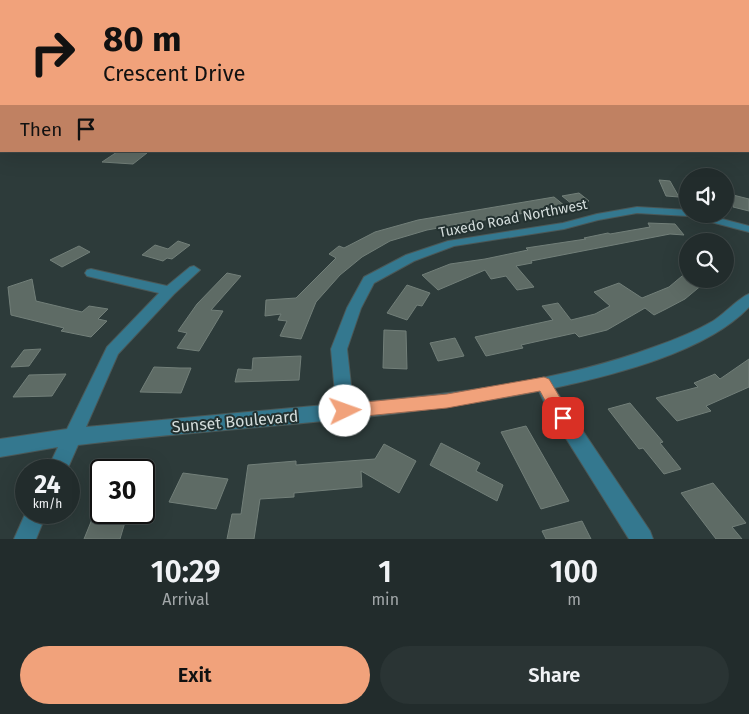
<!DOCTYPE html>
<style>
:root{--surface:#222c2c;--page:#2a3434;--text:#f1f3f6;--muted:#a2a7a9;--line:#3f4848;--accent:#f1a27b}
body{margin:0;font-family:"Fira Sans",sans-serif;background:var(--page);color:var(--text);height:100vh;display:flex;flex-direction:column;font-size:19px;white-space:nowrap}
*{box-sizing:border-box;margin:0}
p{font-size:16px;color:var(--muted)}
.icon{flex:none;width:28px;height:28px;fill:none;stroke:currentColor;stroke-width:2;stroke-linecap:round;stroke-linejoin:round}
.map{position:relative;height:539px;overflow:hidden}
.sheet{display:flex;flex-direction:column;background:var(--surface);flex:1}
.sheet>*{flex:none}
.hud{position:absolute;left:0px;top:0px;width:750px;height:152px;box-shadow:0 5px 20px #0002,0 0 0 1px var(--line);background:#f1a27b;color:#111;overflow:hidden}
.fabs{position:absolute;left:679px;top:168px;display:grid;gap:10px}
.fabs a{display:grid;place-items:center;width:55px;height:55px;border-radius:50%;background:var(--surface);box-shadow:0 5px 20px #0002,0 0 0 1px var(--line);font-size:25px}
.speed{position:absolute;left:15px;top:459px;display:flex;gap:10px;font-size:25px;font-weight:700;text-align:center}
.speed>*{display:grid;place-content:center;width:65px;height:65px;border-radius:50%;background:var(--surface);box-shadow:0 5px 20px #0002,0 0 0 1px var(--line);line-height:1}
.speed small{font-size:12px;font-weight:400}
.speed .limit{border:2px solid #111;border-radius:8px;background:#fff;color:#111}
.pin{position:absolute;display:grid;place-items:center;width:42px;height:42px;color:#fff;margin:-21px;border-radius:10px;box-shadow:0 2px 8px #0006}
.me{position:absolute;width:55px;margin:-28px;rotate:87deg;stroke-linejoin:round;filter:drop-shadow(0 0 4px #0008)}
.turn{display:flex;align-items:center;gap:18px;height:105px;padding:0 20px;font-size:22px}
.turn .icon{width:65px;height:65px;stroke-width:2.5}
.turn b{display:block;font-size:35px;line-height:42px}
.then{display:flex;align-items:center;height:48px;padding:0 20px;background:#0003;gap:10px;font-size:19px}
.eta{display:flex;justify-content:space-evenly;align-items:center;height:85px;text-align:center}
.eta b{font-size:30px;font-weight:600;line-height:35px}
.cta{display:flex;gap:10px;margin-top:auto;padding:10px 20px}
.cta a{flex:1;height:58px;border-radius:30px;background:var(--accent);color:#111;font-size:20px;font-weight:600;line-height:58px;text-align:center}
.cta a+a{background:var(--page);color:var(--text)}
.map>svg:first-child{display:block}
.building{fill:#5e6b65;stroke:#727f79}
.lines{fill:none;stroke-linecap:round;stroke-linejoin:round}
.minor-casing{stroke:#4b5857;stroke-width:2}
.minor{fill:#34788f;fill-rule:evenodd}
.route{fill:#f1a27b;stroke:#9d6950}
.labels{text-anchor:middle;stroke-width:4;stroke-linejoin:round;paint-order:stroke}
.street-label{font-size:14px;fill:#d4dddc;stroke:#233130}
.near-street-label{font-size:16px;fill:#d4dddc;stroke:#233130}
</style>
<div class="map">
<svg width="749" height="539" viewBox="0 0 749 539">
<rect width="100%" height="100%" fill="#2d3b3a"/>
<path class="building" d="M117,152H129L147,153L133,164L102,162Z
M659,180L670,181L679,197L666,196Z
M579,193L589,201L572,204L562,196Z
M733,195L749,199V211L733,207Z
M554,197L565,206L427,230L390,241L362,257L340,275L316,302L301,339L280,336L287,321L278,320L281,314L265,316L266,300L296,298L336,258L329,254L339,246L344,248L375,232L418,220Z
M648,223L675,224L684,235L670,234L531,261L532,263L516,266L534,287L517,290L506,276L491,279L485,270L438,290L422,275L450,264L485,259L528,250L526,248L586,239L584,238L608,233L610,234L650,227Z
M178,241L190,245L172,259L167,258L163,261L142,255L155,245L168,249Z
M79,246L90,252L62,267L50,260Z
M688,271V279H709L685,299L666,309L654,315L645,308L607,330L579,337L575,333L521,345L523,348L486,356L475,337L553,320L542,306L558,303L571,320L595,314L610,306L594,292L619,283L642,298L669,287Z
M227,273L241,276L211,310L223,311L199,351L177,348L187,333L178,331L197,304Z
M32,279L36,301L82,312L89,306L108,309L98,319L107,321L91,337L61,331L64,328L11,315L8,287Z
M407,285L430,293L422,306L417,305L407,320L387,313Z
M384,330L406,331L407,369L383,368Z
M455,338L464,356L438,361L430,343Z
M41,349L29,366L11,367L24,350Z
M301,356L299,380L235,382L238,369L252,370L253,358Z
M749,359V387L706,406L711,411L677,421L656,398L698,387L694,383L715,374L720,379Z
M154,367L180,368H191L181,393L140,392Z
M66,374L52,396L13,397L29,375Z
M630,403L663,442L660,443L681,469L664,474L643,448L639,449L608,409Z
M526,426L569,501L541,509L501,432Z
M441,443L480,463L476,471L503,485L497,501L430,465Z
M384,444L416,461L399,493L361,471L362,487L294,493V497L260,499L254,539H227L232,514H241L248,465L296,461V465L375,459Z
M183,473L228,479L216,509L169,502Z
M713,483L746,523L732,527L742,539H716L681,493Z
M95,512H128L120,539H84Z
M582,521L591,539H546L542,531Z"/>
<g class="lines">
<defs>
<path id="minor" d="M0,83H1V87H0Z
M637,207L688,210V214H703L749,226V232L688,216L637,213L598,220L564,229L454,246L414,261L374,283L361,308L347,349L353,403C453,394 559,382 654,347C674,340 694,332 713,321C723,315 740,297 749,294V307C707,352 613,375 554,388L650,531L653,539H629L547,408L539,391C387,422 232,426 78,445L67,470H47L58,447L0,457V439L67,429L107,347L159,293L87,276L85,273L87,270L91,269L167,286L190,267L194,266L200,270L174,294L118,354L86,427L336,404L331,349L347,308L364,277L406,255L448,241L563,223L597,214Z
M26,512H47L36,539H14Z"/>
</defs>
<use href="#minor" class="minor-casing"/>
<use href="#minor" class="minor"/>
</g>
<linearGradient id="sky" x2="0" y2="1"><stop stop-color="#192020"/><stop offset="0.45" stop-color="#465560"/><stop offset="1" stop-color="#465560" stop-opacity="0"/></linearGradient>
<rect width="749" height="139" fill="url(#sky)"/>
<path class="route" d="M544,377L549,379L569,413L571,418L569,423L563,425L557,423L540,391L447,408L345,418L339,416L337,411L339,406L345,404L447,394Z"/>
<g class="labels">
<g class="street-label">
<text transform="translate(513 218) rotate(-11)" y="5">Tuxedo Road Northwest</text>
</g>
<g class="near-street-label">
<text transform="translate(235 421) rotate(-5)" y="6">Sunset Boulevard</text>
</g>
</g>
</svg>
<div class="fabs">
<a><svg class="icon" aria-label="sound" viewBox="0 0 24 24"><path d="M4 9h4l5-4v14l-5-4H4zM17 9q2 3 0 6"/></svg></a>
<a><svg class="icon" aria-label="search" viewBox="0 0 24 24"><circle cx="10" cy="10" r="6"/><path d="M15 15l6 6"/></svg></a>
</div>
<div class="speed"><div>24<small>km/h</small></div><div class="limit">30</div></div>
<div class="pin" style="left:563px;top:418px;background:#d93025"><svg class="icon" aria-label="arrive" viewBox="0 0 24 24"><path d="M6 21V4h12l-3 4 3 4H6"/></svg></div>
<svg class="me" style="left:345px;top:411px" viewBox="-20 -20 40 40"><circle r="19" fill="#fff"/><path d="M0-13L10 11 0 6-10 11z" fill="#f1a27b"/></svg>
<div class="hud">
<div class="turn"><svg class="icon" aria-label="right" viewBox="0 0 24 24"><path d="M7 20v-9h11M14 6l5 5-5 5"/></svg><div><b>80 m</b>Crescent Drive</div></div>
<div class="then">Then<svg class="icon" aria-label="arrive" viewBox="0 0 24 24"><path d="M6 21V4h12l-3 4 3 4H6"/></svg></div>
</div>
</div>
<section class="sheet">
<div class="eta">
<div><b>10:29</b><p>Arrival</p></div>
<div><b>1</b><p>min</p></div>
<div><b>100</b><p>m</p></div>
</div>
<div class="cta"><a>Exit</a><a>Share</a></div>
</section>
